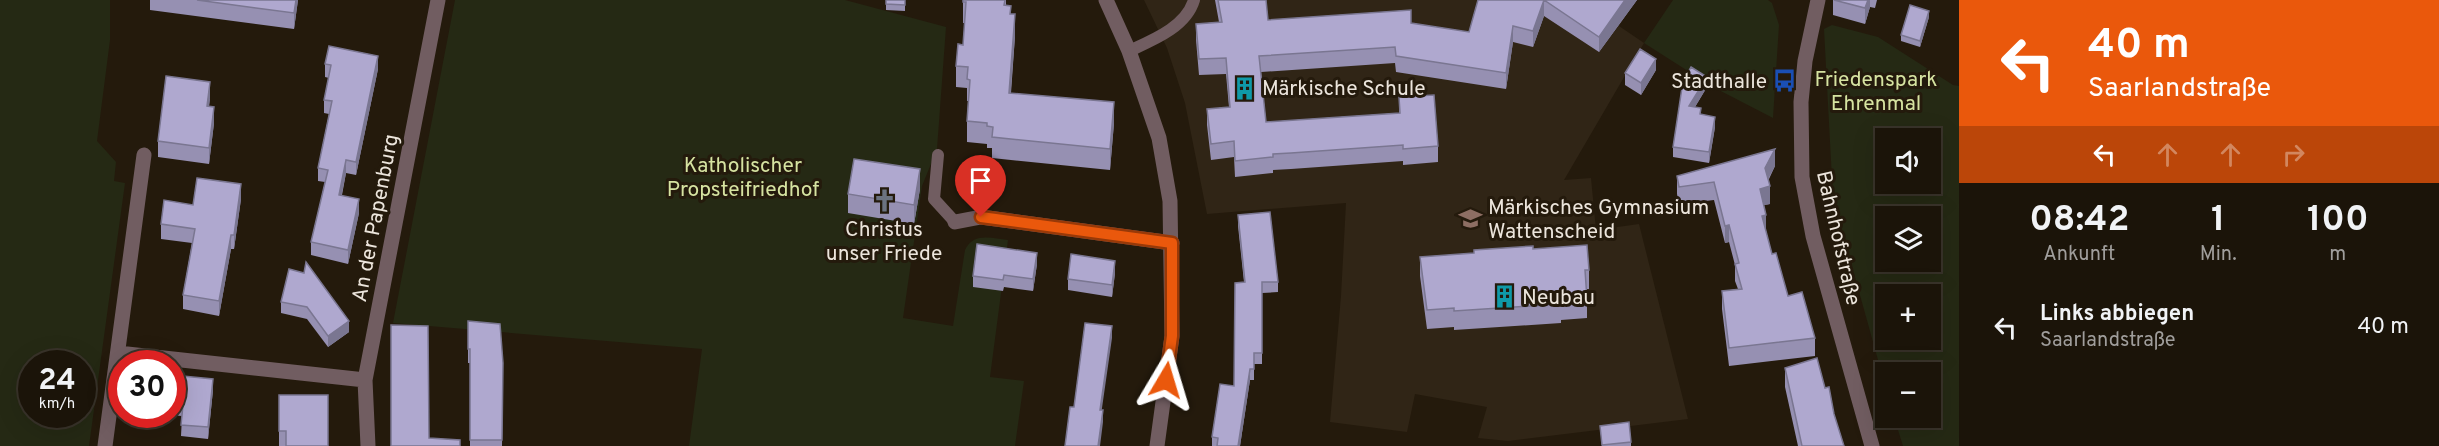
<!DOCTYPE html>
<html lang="de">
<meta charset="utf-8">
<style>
:root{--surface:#1b1409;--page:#241d12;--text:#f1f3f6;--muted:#a09e9c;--line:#39332a}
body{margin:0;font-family:Overpass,sans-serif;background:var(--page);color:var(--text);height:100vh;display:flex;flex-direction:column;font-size:22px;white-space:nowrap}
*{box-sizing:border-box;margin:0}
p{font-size:20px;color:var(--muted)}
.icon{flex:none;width:33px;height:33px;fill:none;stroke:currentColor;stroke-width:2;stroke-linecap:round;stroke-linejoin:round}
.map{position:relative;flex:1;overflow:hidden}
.panel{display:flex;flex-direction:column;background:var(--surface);width:480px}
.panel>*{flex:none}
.hud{background:#ea580c;color:#fff;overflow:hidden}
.controls{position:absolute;left:1875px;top:128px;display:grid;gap:12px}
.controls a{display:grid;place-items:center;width:66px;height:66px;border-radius:0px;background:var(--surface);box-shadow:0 6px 24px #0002,0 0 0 2px var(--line);font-size:30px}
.speed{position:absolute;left:18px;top:350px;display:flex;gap:12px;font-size:30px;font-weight:700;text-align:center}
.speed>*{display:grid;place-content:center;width:78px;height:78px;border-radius:50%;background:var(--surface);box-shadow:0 6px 24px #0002,0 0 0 2px var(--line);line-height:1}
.speed small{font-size:15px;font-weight:400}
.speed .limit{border:9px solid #d22;background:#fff;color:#111}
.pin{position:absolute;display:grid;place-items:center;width:51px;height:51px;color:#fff;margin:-62px -26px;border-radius:50% 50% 50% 0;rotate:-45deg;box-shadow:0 0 6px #0007}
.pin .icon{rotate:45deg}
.me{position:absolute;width:66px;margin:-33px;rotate:7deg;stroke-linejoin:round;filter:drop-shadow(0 0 4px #0008)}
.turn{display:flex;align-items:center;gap:21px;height:126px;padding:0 30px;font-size:27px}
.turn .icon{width:78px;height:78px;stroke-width:2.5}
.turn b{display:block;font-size:42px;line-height:51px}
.lanes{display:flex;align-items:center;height:57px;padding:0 30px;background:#0003;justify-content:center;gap:30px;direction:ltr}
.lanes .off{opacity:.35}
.eta{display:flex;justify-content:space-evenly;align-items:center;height:102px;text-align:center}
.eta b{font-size:36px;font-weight:700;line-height:42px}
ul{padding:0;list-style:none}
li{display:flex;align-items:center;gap:18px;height:84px;padding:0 30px}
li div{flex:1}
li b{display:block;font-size:22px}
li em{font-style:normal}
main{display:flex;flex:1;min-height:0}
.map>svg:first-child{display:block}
.education{fill:#302516}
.green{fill:#252914;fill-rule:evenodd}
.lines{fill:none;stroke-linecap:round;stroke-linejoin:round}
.service{stroke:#715d61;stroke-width:12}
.minor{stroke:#715d61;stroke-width:15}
.tertiary{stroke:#715d61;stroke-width:15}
.wall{fill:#9690b2}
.shaded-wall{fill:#7a7691}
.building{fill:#afa8cf;stroke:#7a7691;stroke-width:1.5}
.route-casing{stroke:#983908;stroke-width:15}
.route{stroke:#ea580c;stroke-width:10}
.labels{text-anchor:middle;stroke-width:6;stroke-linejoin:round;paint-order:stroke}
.park-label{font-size:21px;fill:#d6e3a1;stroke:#241a0c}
.poi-label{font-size:21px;fill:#ece5dc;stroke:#241a0c;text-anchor:start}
.street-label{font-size:21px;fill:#ece5dc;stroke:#241a0c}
</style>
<main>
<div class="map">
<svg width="1959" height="446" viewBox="0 0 1959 446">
<rect width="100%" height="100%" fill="#241a0c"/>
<path class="education" d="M1144,0H1636L1619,26L1644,43L1564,180L1591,178L1596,230L1639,224L1688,419L1508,441L1478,438L1487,407L1415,394L1407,432L1330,422L1341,296L1346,203L1207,214L1185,103L1167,48Z"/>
<path class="green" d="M0,0H110V40L97,141L116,162L114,181L125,183L89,446H0ZM32,363H82V414H32Z
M455,0H845L946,27L937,149L922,186L903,318L953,326L965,250C973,232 992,238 1008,240L990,377L1024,381L1015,446H689L702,349L393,323Z
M1673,0H1768L1772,3L1779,25L1773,118L1713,87L1644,43Z
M1832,25L1878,37L1953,85L1959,86V446H1903L1894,417H1930V372H1886L1885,385L1833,198L1824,29ZM1886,138H1930V183H1886ZM1886,216H1930V261H1886ZM1886,294H1930V339H1886Z"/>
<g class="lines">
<path class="service" d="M1129,51C1153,40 1186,27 1194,0
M938,155L934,199L955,222"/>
<path class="minor" d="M1106,0L1129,51L1159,138L1170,201L1172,336L1157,446
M955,222L981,217L1172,243
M118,353L365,380
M105,446L144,155
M368,446L365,380L438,0"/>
<path class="tertiary" d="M1818,0L1805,61L1801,102L1802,177L1813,236L1872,446"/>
</g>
<path class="wall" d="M150,0H298L294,29L150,10Z
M886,0H905V11L886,10Z
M963,0H1006V5L1011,14L1015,36L1011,93L1114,123L1110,170L992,158V148H987V144L967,142V121L968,101H967V88L956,87V66L963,45L965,23H963Z
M1215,0H1266L1268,20L1411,23L1469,32L1478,0H1637L1599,52L1544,16L1533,47L1513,42L1506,89L1396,72L1395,63L1261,72L1266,122L1399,113V97L1438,146V162L1403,165V161L1291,169L1273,170V173L1235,177L1234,157L1211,160L1207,125V109L1229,107L1226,74L1199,75L1196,40V24L1219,22Z
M1833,0H1877L1875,8L1870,7L1865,24L1833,15Z
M1929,17L1920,47L1901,41V35Z
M325,64L378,69L356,175L346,173L342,195L359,213L348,264L311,255V242L325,182L318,181V168L329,114L324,113V100L329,78L325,77Z
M1691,67L1707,87L1695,107L1701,114L1715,127L1709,163L1673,157V147Z
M1656,70L1641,95L1625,85V73Z
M210,98L209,106L214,123L209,164L158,157V141Z
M1775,166L1769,179L1770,204L1764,205L1766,231L1772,254L1788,296L1815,338V356L1729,366L1722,309V291L1738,289L1735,281V265L1729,242L1725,243L1714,200L1679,204L1677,194V176Z
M920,189L914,224L848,213V194Z
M241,199L234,249H231L219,316L183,309V295L192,243L161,239V224L193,205Z
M1238,215L1278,282V292L1262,293V364H1254V380H1250L1240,446H1212V437L1234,386L1244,282L1238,226Z
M1420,257L1589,270V289H1587V318L1561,320V323L1454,330V327L1427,329L1420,276Z
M1037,264L1033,291L1004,287L1003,291L973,287V276Z
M289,269L349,332L328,347L307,319L281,313V302Z
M1115,273L1112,297L1068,290V279Z
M468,321L503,363L502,446H470V363H468Z
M1785,368L1834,414L1844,446H1798L1785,387Z
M172,375L213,390L208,439L181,436L182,416L158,414H172Z
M279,395L328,446H279Z
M1600,426L1631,442V446H1602Z"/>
<path class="shaded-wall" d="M296,0H298L294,29V13Z
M1544,0V16L1533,47V31Z
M1625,0H1637L1599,52V37Z
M1868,0H1870V7L1865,24V8Z
M1929,11V17L1920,47V41Z
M1015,14V36L1009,114V93Z
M1513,26V42L1506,89V73Z
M378,56V69L356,175V162Z
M1656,59V70L1641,95V83Z
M1707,77V87L1689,117V106Z
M210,82V98L207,122V106Z
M1114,102V123L1110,170V149Z
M214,107V123L209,164V148Z
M1715,117V127L1709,163V152Z
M1775,149V166L1765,185V168Z
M346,160V173L339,208V195Z
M920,169V189L914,224V205Z
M241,184V199L234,249V235Z
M1770,186V204L1760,206V189Z
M359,199V213L348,264V250Z
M1766,215V232L1762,216Z
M1729,225V242L1725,243V226Z
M231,235V249L219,316V301Z
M1037,253V264L1033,291V279Z
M1115,261V273L1112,297V285Z
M349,321V332L328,347V336Z
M1112,326V338L1100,422V410Z
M1250,369V380L1240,446H1238Z
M213,379V390L208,439V427Z
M1103,410V422L1100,446H1098Z"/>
<path class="building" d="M197,0H296L294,13Z
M886,0H905V5L886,4Z
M963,0H1005L1004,5L1011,6L1010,14H1015L1009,93L1114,102L1110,149L992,137L993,127L987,126V123L967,121L970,80L967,79L968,67L956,66L958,44L963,45L966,2H963Z
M1218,0H1266L1268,20L1411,10V23L1469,32L1478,0H1625L1599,37L1544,0L1533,31L1513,26L1506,73L1396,56L1395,47L1259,56L1266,122L1400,113L1399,97L1434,95L1438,146L1403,149V145L1291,153L1273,154V157L1235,161L1234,141L1211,144L1207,109L1230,107L1226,58L1199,59L1196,24L1222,22Z
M1834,0H1868L1865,8Z
M1910,5L1929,11L1920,41L1901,35Z
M329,46L378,56L356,162L346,160L339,195L359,199L348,250L311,242L328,170L318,168L332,101L324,100L331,65L325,64Z
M1640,49L1656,59L1641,83L1625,73Z
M1691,67L1707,77L1689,106L1701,108L1700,114L1715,117L1709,152L1673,147L1683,81Z
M166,76L210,82L207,106L214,107L209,148L158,141Z
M1775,149L1765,168L1770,186L1760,189L1766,215L1762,216L1772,254L1776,253L1788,296L1802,292L1815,338L1729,348L1722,291L1742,289L1735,264L1739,263L1729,225L1725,226L1714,182L1679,187L1677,176Z
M854,159L920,169L914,205L848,194Z
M197,178L241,184L234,235H231L219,301L183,295L195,229L161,224L164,200L193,205Z
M1270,212L1278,282H1262V353H1254V369H1250L1238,446H1217L1218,438L1212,437L1220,384L1234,386L1235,283L1245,282L1238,215Z
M977,244L1037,253L1033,279L1004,275L1003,280L973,276Z
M1587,245L1589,270H1585L1587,299L1561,300V304L1454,311V308L1427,310L1420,257L1474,253V250L1504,248L1533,246V249Z
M1071,254L1115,261L1112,285L1068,279Z
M306,262L349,321L328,336L307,307L281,302L289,269L304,273Z
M468,321L500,324L503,363L502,440H470V349H468Z
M1085,323L1112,326L1100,410H1103L1098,446H1065L1070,407H1074Z
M391,325L428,326L429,438L460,440V446H391Z
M1817,358L1825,388L1829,387L1834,414L1844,446H1802L1785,368Z
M172,375L213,379L208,427L181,425L183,405L172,404Z
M279,395H328V446H286V431H279Z
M1629,422L1631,442L1602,445L1600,426Z"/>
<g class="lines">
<defs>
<path id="route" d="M981,217L1172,243V336L1166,380"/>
</defs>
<use href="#route" class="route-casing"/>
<use href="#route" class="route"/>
</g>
<defs>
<symbol id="bus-bare" viewBox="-9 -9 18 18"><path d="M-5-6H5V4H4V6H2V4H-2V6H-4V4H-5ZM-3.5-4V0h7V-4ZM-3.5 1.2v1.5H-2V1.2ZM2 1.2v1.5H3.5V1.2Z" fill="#1a4fb4" stroke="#241a0c" stroke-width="2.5" paint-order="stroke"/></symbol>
<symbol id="building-bare" viewBox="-9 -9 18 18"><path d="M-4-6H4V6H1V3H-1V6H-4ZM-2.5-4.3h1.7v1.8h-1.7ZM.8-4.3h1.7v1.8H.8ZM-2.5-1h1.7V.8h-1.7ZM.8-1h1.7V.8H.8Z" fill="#0f9aa8" stroke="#241a0c" stroke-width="2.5" paint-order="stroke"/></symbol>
<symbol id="church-bare" viewBox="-9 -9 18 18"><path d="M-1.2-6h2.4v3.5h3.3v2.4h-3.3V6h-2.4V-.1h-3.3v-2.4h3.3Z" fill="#6b7280" stroke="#241a0c" stroke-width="2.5" paint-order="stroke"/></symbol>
<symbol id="school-bare" viewBox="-9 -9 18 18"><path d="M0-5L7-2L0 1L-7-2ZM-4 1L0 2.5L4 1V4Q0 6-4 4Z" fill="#8d6e63" stroke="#241a0c" stroke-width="2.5" paint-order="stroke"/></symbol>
</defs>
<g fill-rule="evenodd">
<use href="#bus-bare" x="1768" y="64" width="33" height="33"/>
<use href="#building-bare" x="1228" y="72" width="33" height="33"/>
<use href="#church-bare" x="868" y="184" width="33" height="33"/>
<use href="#school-bare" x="1454" y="202" width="33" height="33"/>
<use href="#building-bare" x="1488" y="280" width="33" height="33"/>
</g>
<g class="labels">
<g class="park-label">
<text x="1876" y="86">Friedenspark<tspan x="1876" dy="24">Ehrenmal</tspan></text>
<text x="743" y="172">Katholischer<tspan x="743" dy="24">Propsteifriedhof</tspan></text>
</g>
<g class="poi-label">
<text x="1767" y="88" text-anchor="end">Stadthalle</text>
<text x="1262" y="95">Märkische Schule</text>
<text x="1488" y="214">Märkisches Gymnasium<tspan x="1488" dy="24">Wattenscheid</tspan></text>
<text x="884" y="236" text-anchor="middle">Christus<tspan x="884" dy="24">unser Friede</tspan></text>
<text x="1522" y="304">Neubau</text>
</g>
<g class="street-label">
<text transform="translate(375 218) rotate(-79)" y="7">An der Papenburg</text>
<text transform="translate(1839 238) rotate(77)" y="7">Bahnhofstraße</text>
</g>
</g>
</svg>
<div class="controls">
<a><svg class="icon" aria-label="sound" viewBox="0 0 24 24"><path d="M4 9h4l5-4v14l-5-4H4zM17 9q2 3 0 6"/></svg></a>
<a><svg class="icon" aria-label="layers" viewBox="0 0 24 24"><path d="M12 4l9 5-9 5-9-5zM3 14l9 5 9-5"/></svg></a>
<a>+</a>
<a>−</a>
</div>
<div class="speed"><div>24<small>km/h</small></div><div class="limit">30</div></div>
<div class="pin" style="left:981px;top:217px;background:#d93025"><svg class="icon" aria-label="arrive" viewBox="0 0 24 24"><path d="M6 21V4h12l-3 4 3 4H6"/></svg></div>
<svg class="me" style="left:1166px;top:380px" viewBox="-20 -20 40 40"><path d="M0-17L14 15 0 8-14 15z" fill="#ea580c" stroke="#fff" stroke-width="4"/></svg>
</div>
<section class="panel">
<div class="hud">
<div class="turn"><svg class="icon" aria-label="left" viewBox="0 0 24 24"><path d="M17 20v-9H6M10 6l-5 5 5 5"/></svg><div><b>40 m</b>Saarlandstraße</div></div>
<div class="lanes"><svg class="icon" aria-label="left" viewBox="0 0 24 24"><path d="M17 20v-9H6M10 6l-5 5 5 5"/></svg><svg class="icon off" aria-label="ahead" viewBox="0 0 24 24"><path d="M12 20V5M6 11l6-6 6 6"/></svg><svg class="icon off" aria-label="ahead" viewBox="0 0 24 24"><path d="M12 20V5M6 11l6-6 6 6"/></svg><svg class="icon off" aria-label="right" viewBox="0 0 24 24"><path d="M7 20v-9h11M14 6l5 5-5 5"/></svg></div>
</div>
<div class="eta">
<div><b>08:42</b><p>Ankunft</p></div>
<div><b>1</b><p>Min.</p></div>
<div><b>100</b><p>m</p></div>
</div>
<ul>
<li><svg class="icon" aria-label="left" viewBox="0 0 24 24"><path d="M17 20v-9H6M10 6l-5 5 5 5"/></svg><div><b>Links abbiegen</b><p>Saarlandstraße</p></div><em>40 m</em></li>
</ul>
</section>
</main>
